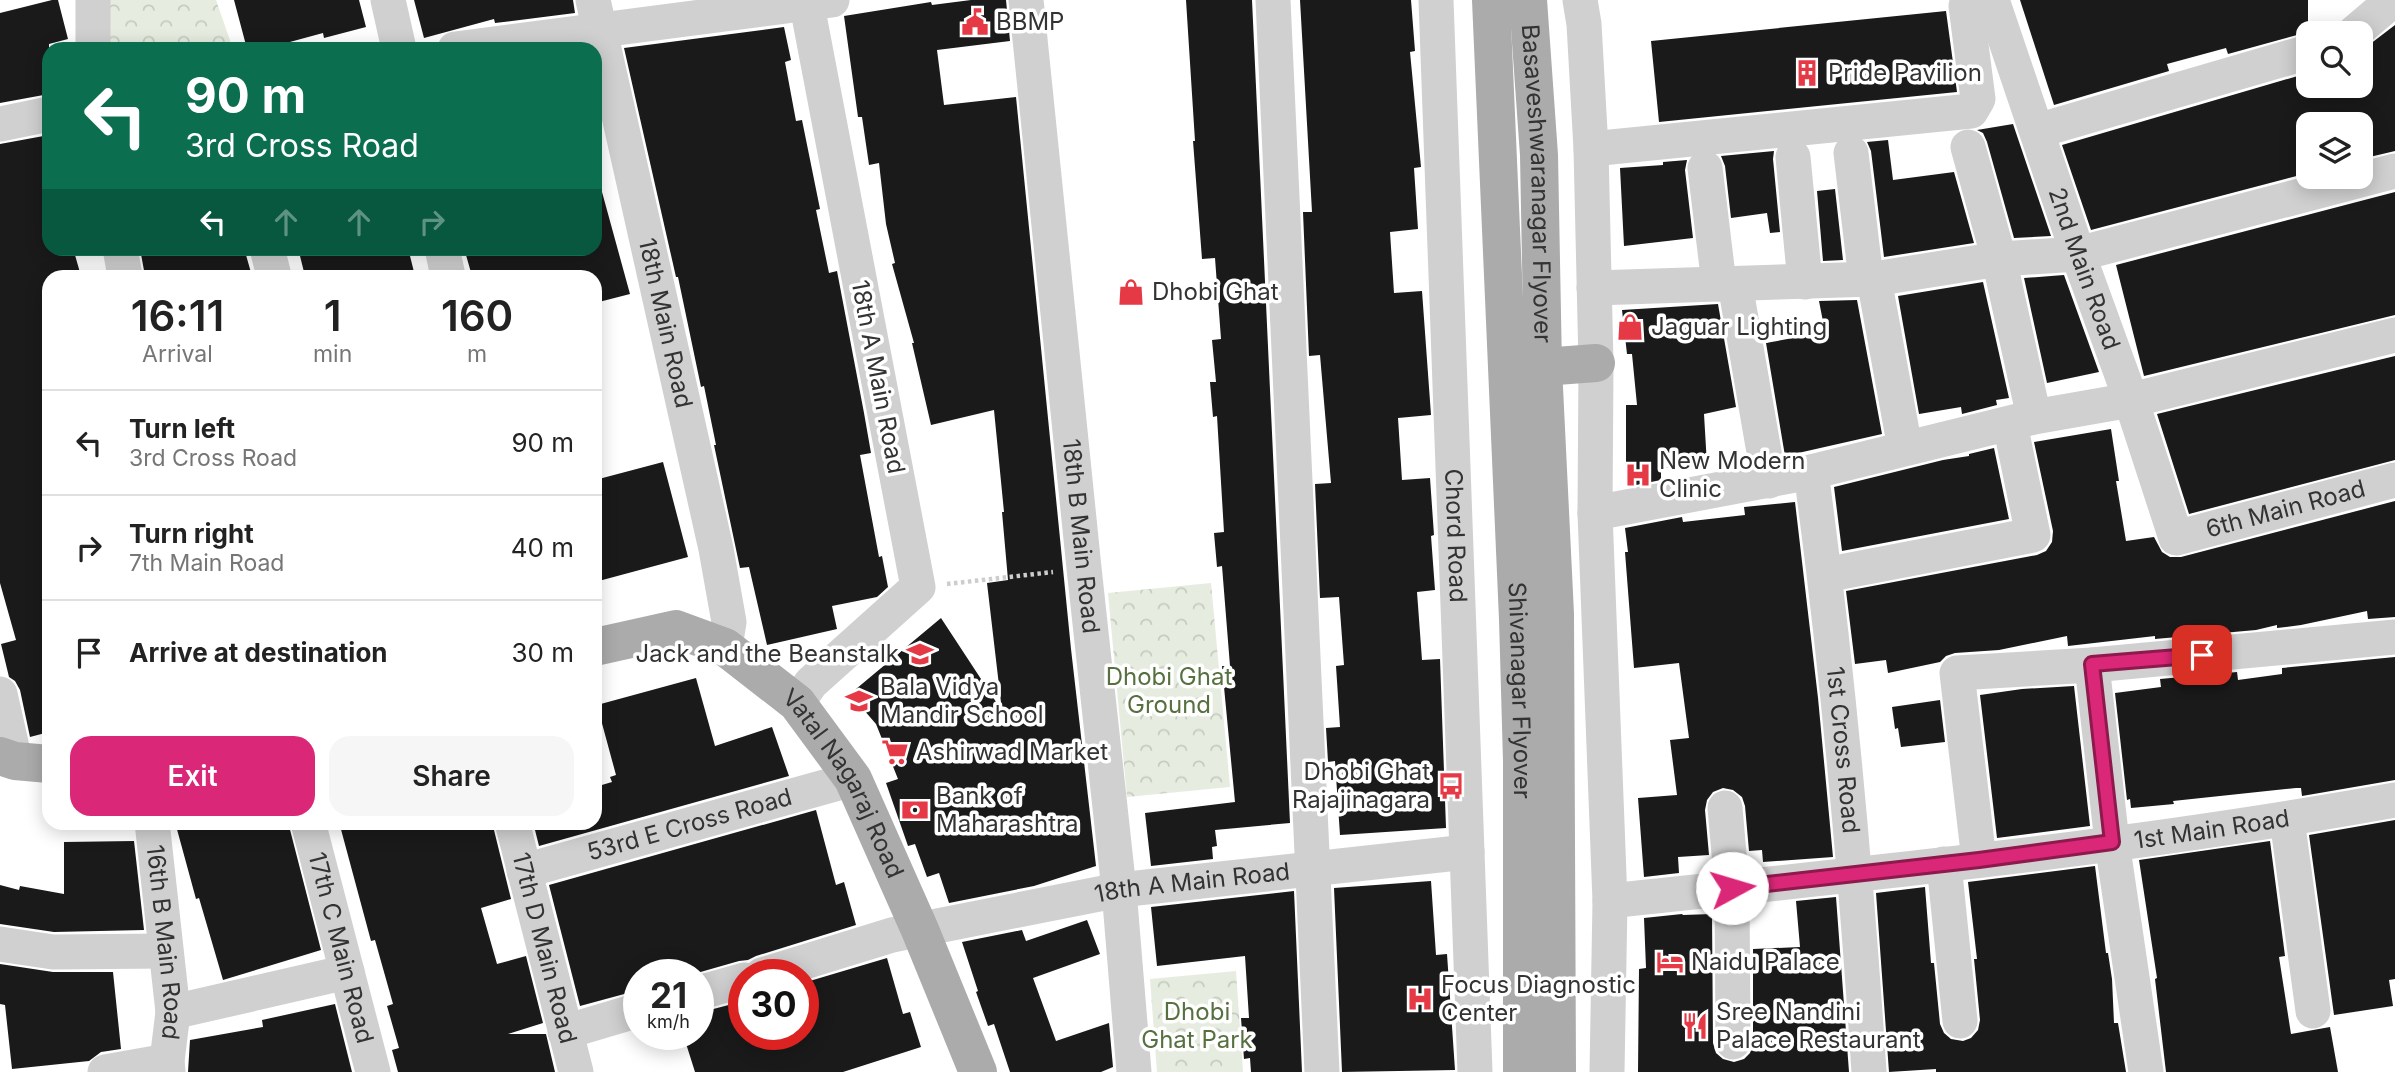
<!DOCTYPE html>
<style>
:root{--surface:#fff;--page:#f6f6f6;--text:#222;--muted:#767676;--line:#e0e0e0;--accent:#db2777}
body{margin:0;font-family:Inter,sans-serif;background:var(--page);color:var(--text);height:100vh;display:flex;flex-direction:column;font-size:26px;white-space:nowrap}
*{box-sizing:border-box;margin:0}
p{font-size:23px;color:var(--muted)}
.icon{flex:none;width:38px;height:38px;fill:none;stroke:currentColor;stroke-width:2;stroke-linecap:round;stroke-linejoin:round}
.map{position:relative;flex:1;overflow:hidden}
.panel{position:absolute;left:42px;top:270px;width:560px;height:560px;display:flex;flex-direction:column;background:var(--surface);border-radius:21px;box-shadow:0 4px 18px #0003}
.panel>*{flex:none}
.top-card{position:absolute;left:42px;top:42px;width:560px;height:214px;border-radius:21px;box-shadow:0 4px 18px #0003;background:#0b6e4f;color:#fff;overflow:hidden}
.controls{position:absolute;left:2296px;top:21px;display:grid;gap:14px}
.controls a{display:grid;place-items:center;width:77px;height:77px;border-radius:14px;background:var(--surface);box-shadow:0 4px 18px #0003;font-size:35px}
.speed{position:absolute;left:623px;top:959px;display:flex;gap:14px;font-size:35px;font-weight:700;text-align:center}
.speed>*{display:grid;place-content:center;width:91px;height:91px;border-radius:50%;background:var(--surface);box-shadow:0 4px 18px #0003;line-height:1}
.speed small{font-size:18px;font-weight:400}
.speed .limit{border:10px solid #d22;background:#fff;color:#111}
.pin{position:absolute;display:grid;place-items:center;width:60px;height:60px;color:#fff;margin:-30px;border-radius:14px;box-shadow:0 4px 10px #0006}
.me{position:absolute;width:77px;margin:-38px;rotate:84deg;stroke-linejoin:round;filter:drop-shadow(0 0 5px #0008)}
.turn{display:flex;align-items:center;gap:24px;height:147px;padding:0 28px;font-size:32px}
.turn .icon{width:91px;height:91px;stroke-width:2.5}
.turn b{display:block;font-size:49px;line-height:60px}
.lanes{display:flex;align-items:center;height:66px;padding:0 28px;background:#0003;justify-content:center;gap:35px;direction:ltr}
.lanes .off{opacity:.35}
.eta{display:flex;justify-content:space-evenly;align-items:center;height:119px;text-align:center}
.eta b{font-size:42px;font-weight:600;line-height:49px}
.button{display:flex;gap:14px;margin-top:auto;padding:14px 28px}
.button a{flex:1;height:80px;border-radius:21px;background:var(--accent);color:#fff;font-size:28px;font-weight:600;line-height:80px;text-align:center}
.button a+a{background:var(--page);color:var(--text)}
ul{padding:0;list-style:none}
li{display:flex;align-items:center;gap:21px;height:105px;padding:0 28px;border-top:2px solid var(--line)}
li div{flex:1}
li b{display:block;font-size:26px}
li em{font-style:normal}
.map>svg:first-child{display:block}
.forest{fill:url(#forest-crowns)}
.building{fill:#1a1a1a}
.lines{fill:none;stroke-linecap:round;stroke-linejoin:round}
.path{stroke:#cdcdcd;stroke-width:4.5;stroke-dasharray:3.5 3.5;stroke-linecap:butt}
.minor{stroke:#d0d0d0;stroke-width:35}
.major{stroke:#ababab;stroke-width:38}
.route-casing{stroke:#8e194d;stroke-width:18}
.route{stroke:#db2777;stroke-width:12}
.labels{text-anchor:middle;stroke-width:7;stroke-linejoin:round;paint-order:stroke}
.poi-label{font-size:24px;fill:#333;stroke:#fff;text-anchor:start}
.street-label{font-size:24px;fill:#333;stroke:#fff}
.park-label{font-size:24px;fill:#56703f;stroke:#fff}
</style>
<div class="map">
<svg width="2395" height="1072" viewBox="0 0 2395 1072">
<defs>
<pattern id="forest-crowns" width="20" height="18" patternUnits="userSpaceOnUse" patternTransform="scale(1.75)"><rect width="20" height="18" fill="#e6ecdf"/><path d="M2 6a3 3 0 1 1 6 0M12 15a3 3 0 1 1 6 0" fill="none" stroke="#c6cbc0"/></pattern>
</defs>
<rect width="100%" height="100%" fill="#fff"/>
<path class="forest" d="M101,0H216L233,49H99Z
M1211,583L1230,787L1127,797L1108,593Z
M1236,971L1243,1072H1157L1150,979Z"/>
<path class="building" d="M52,0H58L68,39L49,44V94L0,103V13Z
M234,0H359L366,27L324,38L323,33L264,49H247Z
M414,0H573L575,13L495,23L494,19L424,38Z
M971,0H1006L1010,41L937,50L944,105L1016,97L1071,649L1096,866L1034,886L949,903L939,873L927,877L915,844L908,846L886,783L898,779L876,724L850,694L941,618L1002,711L987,583L1008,580L1002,512H1004L994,410L931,425L912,343H914L892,264L895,263L886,224L879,163L869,165L862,117H858L844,16L931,2L932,5Z
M1186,0H1252L1290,823L1215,830L1217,846L1212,847L1213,859L1151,866L1145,813L1235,802L1222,666H1230L1222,566L1217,567L1214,533L1224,532L1217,416L1213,417L1210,382H1216L1212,340L1221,339L1215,258L1202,259L1193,141H1195Z
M1300,0H1411L1415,51L1410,52L1421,167L1414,168L1418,229L1390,232L1394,293L1422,291L1431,415L1398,418L1402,480L1430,478L1434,535L1431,536L1435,590L1417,592L1422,660L1440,659L1446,828L1340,835L1335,761L1328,762L1326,728L1340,727L1336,666L1344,665L1339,597L1320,598L1315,484L1331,483L1320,355L1309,356L1303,212H1312Z
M2020,0H2308V32L2228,54L2226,48L2167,64L2169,71L2054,105Z
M1946,11L1957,92L1659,122L1651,41Z
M2395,25V151L2361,159V124H2308V173L2091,230L2062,145L2308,73V86H2361V51Z
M784,27L791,60L785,62L796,121L802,120L820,209L816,210L829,273L837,271L864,413L871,453L860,455L879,557L882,556L888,587L877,597L832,606L837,629L767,645L749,567L740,568L714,445H716L704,386L701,387L678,277H676L624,48Z
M2013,124L2051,236L2014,238L1987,142L1983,133L1977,130Z
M49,135V248H73L81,276H49V732L30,737L20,690L15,681L9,677L1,644L16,640L0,583V144Z
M1888,140L1893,180L1954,172L1974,243L1884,257L1871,151L1867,142Z
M1774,151L1773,159L1780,232L1770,233L1767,213L1731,218L1725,166L1721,156Z
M1687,160L1685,170L1693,238L1624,246L1620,168L1663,165V162Z
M1835,189L1843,260L1823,261L1817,191Z
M602,192L630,294L595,303V276H472L464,248H595V193Z
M2395,192V315L2144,376L2116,265Z
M160,248H244L252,276H145L141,254Z
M298,248H408L415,276H305Z
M2064,275L2099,372L2047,383L2024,278Z
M1983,282L2009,398L1996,400L1997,405L1962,414L1961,407L1919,414L1898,296Z
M1857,300L1882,434L1785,456L1766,343L1825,332L1819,301Z
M1718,304L1736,407L1704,414L1707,465L1661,468V480L1626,487V405H1637L1632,354H1627L1622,310Z
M2395,356V460L2189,514L2157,414Z
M2111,429L2119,481H2116L2126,541L2154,537L2162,552L2170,557H2181L2395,501V617L2368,619L2367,611L2301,625L2277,628V625L2256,630L2155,639V636L2068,646L2067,636L1999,650L1955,653L1946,656L1940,662L1888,673L1886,660L1855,664L1846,591L2037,555L2046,551L2052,542L2053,531L2034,442Z
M1994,448L2009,519L1842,551L1834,487L1943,460L1969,456V454Z
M663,462L688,557L595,582V480Z
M1795,502L1818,698L1833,857L1763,862L1762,850L1749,851L1745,806L1742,797L1733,790L1723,788L1713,792L1707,800L1705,810L1709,855L1678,857L1679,873L1644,877L1638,798L1677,795L1670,740L1689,738L1679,663L1634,668L1625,552H1628L1625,528L1682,517L1683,522L1745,515L1744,507Z
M2395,657V780L2302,796L2301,788H2296L2173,801L2174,804L2131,808L2130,799L2127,800L2115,693L2161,687L2160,679L2237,672L2238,680L2282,674V668Z
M696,678L715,746L772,727L789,776L539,846L533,822H595V787L612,782L610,777L616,775L597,705Z
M2074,686L2090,826L1997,838L1980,695L2022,689Z
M1940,700L1945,742L1901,747L1898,728L1895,729L1892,707Z
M816,810L836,885L844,882L856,925L756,956L748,960L739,961L690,975H639V990L580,1006L549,885Z
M2395,820V979L2389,980L2393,1006L2334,1015L2309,835Z
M175,822H288L321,950L223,980L199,898L196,899Z
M339,822H492L511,899L481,908L497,964L526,956L543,1023L508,1034H546L555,1072H398L392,1050L399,1048L387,1006L393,1004L375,940L371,941Z
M134,841L144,930L54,932L0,924V885L19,890L20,886L64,894V842Z
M2270,841L2285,956L2279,957L2291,1034L2330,1027L2338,1072H2166L2155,979L2157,978L2139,860Z
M2095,866L2106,953H2108L2112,979L2114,1023H2118L2126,1072H1936V1069L1889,1072L1876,893L1925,887L1931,963H1934L1940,1024L1944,1033L1951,1039L1963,1041L1971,1038L1978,1030L1980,1020L1974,959H1977L1968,882Z
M1431,881L1436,955L1447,954L1455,1070L1342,1072L1334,888Z
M1294,891L1302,1072H1251L1250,1058L1244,1059L1241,1018H1249L1245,956L1157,966L1151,907Z
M1836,897L1849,1072H1638L1639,969L1646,968L1644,918L1682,914L1683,915L1712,914L1713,1043L1716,1053L1723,1059L1734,1062L1744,1059L1750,1053L1753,1043V949L1800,947L1796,901Z
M1087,920L1100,954L1033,978L1056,1041L1109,1023L1113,1067L1101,1072H1010L994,1024L988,1026L976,992L978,991L962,942L1022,930L1026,941Z
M887,958L903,1014L910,1012L921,1047L843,1072H695L683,1034H698V1013L744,1001V1034H803V983Z
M0,964L53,972H113L121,1049L101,1052L89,1061L12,1069L5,1005L0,1004Z
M335,1004L352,1072H188L190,1040L263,1027L262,1020Z"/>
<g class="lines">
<path class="path" d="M947,584L1053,572"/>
<g class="minor">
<path d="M93,0V49"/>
<path d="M388,0L399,49"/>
<path id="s1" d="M593,0L716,549L729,622L725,647"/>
<path id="s2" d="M1026,0L1084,568L1119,890L1134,1072"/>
<path d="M1273,0L1322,1072"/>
<path id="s3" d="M1436,0L1475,1072"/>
<path d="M1580,0L1584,24L1591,149L1596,363L1595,513L1610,901L1607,1072"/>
<path id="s4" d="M1992,0L2078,254L2131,400L2176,538L2395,480"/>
<path d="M2354,33L2393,0"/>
<path d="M455,49L832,0"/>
<path d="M0,124L49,114"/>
<path d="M2037,131L2308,52"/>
<path d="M1968,147L1999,259L2034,417"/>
<path d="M1591,149L1971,111L1978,99L1966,6L1984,0"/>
<path d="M1851,153L1866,279"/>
<path d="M1793,157L1805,282"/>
<path d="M1705,168L1719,284"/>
<path d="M120,248L125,276"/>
<path d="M267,248L274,276"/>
<path d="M442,248L448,276"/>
<path d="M1874,279L1905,448"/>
<path d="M1735,284L1769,481"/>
<path d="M1594,288L1874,279L1999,259L2078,254L2395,171"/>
<path id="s5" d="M1811,472C1838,671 1856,871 1869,1072"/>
<path d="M1595,513L1811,472L2034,417L2131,400L2395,335"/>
<path d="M1825,575L2033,535L2010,424"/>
<path d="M2092,665L2112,842L2146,1072"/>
<path d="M0,694L15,761"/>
<path d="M797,703L811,683L918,587L806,0"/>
<path d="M1725,808L1732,888L1733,1042"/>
<path d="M2287,819L2313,1011"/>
<path id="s6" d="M152,822L173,1012L167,1061L168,1072"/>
<path id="s7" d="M308,822L373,1072"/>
<path id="s8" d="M512,822L576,1072"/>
<path d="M1979,860L1957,673L2092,665L2395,637"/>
<path d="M1944,864L1960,1021"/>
<path id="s9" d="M524,871L853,779"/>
<path id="s10" d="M1610,901C1872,873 2136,847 2395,800"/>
<path d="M0,944L53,952L165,951"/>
<path id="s11" d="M762,975L892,935L1119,890L1467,852"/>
<path d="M698,993L744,980"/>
<path d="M173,1012L347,972"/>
<path d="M565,1032L639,1010"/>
<path d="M105,1072L167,1061"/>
</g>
<g class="major">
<path id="s12" d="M1491,0L1518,619L1522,761V1072"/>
<path id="s13" d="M1528,0L1539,155L1543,367L1555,614L1557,1072"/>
<path d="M1543,367L1596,363"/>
<path id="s14" d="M595,647L676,629L725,647L797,703L853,779L920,930L978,1072"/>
<path d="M0,756L15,761L49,764"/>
</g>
</g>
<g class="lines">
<defs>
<path id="route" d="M1732,888L1979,860L2112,842L2092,664L2202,655"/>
</defs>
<use href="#route" class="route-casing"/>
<use href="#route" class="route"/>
</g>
<defs>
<symbol id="civic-bare" viewBox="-9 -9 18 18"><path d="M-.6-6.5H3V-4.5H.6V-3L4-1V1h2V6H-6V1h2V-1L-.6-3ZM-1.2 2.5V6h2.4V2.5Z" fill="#e63946" stroke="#fff" stroke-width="2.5" paint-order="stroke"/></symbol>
<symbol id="building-bare" viewBox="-9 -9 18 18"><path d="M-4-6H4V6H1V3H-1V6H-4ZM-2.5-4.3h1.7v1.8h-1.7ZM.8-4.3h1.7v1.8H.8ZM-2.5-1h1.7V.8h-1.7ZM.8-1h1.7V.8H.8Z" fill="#e63946" stroke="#fff" stroke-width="2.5" paint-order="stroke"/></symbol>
<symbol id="shop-bare" viewBox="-9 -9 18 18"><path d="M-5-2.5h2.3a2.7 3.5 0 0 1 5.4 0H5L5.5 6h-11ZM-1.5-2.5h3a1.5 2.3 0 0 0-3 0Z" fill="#e63946" stroke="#fff" stroke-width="2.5" paint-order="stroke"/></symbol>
<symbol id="hospital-bare" viewBox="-9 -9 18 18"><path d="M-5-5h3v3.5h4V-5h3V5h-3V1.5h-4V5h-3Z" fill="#e63946" stroke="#fff" stroke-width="2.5" paint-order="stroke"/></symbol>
<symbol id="school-bare" viewBox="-9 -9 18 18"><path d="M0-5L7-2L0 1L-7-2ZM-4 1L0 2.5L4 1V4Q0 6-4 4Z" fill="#e63946" stroke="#fff" stroke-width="2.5" paint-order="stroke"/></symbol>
<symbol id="supermarket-bare" viewBox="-9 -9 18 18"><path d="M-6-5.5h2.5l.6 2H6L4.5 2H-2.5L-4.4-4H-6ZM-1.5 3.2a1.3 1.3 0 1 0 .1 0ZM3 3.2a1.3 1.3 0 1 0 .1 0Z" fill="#e63946" stroke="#fff" stroke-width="2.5" paint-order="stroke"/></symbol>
<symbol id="bus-bare" viewBox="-9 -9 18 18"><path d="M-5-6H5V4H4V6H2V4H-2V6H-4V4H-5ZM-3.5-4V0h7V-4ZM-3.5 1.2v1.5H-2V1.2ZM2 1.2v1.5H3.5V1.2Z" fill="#e63946" stroke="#fff" stroke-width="2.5" paint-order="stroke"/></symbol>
<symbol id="bank-bare" viewBox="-9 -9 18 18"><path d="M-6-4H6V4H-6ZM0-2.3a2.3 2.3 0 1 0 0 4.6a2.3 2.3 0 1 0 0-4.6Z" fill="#e63946" stroke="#fff" stroke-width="2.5" paint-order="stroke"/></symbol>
<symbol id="hotel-bare" viewBox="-9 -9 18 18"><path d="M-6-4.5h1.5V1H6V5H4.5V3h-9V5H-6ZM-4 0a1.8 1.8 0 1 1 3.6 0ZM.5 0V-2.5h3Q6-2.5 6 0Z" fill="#e63946" stroke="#fff" stroke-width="2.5" paint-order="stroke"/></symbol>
<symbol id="restaurant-bare" viewBox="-9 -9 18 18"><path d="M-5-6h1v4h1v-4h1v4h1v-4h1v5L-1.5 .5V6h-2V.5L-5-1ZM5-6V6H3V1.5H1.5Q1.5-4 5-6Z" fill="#e63946" stroke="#fff" stroke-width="2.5" paint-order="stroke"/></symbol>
</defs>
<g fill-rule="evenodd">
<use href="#civic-bare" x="956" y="3" width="38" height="38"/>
<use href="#building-bare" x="1788" y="54" width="38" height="38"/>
<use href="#shop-bare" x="1112" y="273" width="38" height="38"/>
<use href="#shop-bare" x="1611" y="308" width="38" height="38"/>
<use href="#hospital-bare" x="1619" y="456" width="38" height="38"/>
<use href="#school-bare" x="901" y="635" width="38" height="38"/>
<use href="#school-bare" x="840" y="682" width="38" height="38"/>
<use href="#supermarket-bare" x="876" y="733" width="38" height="38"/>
<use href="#bus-bare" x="1432" y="767" width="38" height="38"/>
<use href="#bank-bare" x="896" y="791" width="38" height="38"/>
<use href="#hotel-bare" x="1651" y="943" width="38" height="38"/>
<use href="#hospital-bare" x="1401" y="980" width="38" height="38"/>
<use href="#restaurant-bare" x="1676" y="1007" width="38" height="38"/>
</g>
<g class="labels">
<g class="poi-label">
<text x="996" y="30">BBMP</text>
<text x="1828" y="81">Pride Pavilion</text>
<text x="1152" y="300">Dhobi Ghat</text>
<text x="1651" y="335">Jaguar Lighting</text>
<text x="1659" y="469">New Modern<tspan x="1659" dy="28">Clinic</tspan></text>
<text x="899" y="662" text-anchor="end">Jack and the Beanstalk</text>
<text x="880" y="695">Bala Vidya<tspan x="880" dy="28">Mandir School</tspan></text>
<text x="916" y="760">Ashirwad Market</text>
<text x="1430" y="780" text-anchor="end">Dhobi Ghat<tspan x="1430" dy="28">Rajajinagara</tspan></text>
<text x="936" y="804">Bank of<tspan x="936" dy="28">Maharashtra</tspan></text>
<text x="1691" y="970">Naidu Palace</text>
<text x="1441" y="993">Focus Diagnostic<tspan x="1441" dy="28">Center</tspan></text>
<text x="1716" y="1020">Sree Nandini<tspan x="1716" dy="28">Palace Restaurant</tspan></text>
</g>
<g class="street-label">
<text dy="8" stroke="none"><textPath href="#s13" startOffset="184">Basaveshwaranagar Flyover</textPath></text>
<text dy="8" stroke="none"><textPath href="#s4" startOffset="284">2nd Main Road</textPath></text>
<text dy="8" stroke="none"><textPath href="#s1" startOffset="331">18th Main Road</textPath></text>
<text transform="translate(878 377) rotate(79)" y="8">18th A Main Road</text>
<text dy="8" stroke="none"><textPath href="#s4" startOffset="682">6th Main Road</textPath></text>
<text dy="8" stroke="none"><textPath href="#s2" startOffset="539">18th B Main Road</textPath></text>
<text dy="8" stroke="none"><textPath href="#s3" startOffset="536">Chord Road</textPath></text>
<text dy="8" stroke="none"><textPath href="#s12" startOffset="691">Shivanagar Flyover</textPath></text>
<text dy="8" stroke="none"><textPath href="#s5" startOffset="280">1st Cross Road</textPath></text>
<text dy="8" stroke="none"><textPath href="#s14" startOffset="320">Vatal Nagaraj Road</textPath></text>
<text dy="8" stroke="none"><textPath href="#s9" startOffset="172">53rd E Cross Road</textPath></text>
<text dy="8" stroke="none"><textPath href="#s10" startOffset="606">1st Main Road</textPath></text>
<text dy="8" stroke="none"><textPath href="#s11" startOffset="441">18th A Main Road</textPath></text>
<text dy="8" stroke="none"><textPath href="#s6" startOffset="121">16th B Main Road</textPath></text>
<text dy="8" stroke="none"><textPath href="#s7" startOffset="130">17th C Main Road</textPath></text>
<text dy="8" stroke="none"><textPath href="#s8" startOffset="130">17th D Main Road</textPath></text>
</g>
<g class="park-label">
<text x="1169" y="685">Dhobi Ghat<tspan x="1169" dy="28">Ground</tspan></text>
<text x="1197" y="1020">Dhobi<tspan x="1197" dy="28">Ghat Park</tspan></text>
</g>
</g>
</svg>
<div class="controls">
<a><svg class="icon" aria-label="search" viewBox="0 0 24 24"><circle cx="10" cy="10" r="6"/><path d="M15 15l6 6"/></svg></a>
<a><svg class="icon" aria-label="layers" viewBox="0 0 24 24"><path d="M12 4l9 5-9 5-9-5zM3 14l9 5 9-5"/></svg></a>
</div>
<div class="speed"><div>21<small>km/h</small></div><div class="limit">30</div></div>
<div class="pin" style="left:2202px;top:655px;background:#d93025"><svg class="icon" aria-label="arrive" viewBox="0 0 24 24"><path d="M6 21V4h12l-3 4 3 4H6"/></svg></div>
<svg class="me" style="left:1732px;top:888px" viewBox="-20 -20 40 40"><circle r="19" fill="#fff"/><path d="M0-13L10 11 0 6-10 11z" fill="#db2777"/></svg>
<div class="top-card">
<div class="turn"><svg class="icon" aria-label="left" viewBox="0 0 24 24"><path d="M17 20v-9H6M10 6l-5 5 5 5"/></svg><div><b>90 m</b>3rd Cross Road</div></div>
<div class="lanes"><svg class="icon" aria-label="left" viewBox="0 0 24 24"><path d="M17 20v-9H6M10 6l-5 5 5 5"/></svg><svg class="icon off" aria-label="ahead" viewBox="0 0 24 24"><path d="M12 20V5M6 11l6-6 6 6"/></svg><svg class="icon off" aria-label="ahead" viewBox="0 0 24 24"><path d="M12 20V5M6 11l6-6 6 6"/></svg><svg class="icon off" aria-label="right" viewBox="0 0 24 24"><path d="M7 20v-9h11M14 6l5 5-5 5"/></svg></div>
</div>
<section class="panel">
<div class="eta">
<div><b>16:11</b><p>Arrival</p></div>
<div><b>1</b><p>min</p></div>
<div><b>160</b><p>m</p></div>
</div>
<ul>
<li><svg class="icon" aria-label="left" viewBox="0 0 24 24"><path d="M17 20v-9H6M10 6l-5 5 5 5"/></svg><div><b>Turn left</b><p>3rd Cross Road</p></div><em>90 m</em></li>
<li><svg class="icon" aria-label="right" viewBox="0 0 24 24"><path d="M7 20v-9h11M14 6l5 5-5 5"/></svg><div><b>Turn right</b><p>7th Main Road</p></div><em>40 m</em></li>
<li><svg class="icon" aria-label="arrive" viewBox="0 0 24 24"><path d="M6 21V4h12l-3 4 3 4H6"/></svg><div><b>Arrive at destination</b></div><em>30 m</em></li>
</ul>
<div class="button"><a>Exit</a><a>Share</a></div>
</section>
</div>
